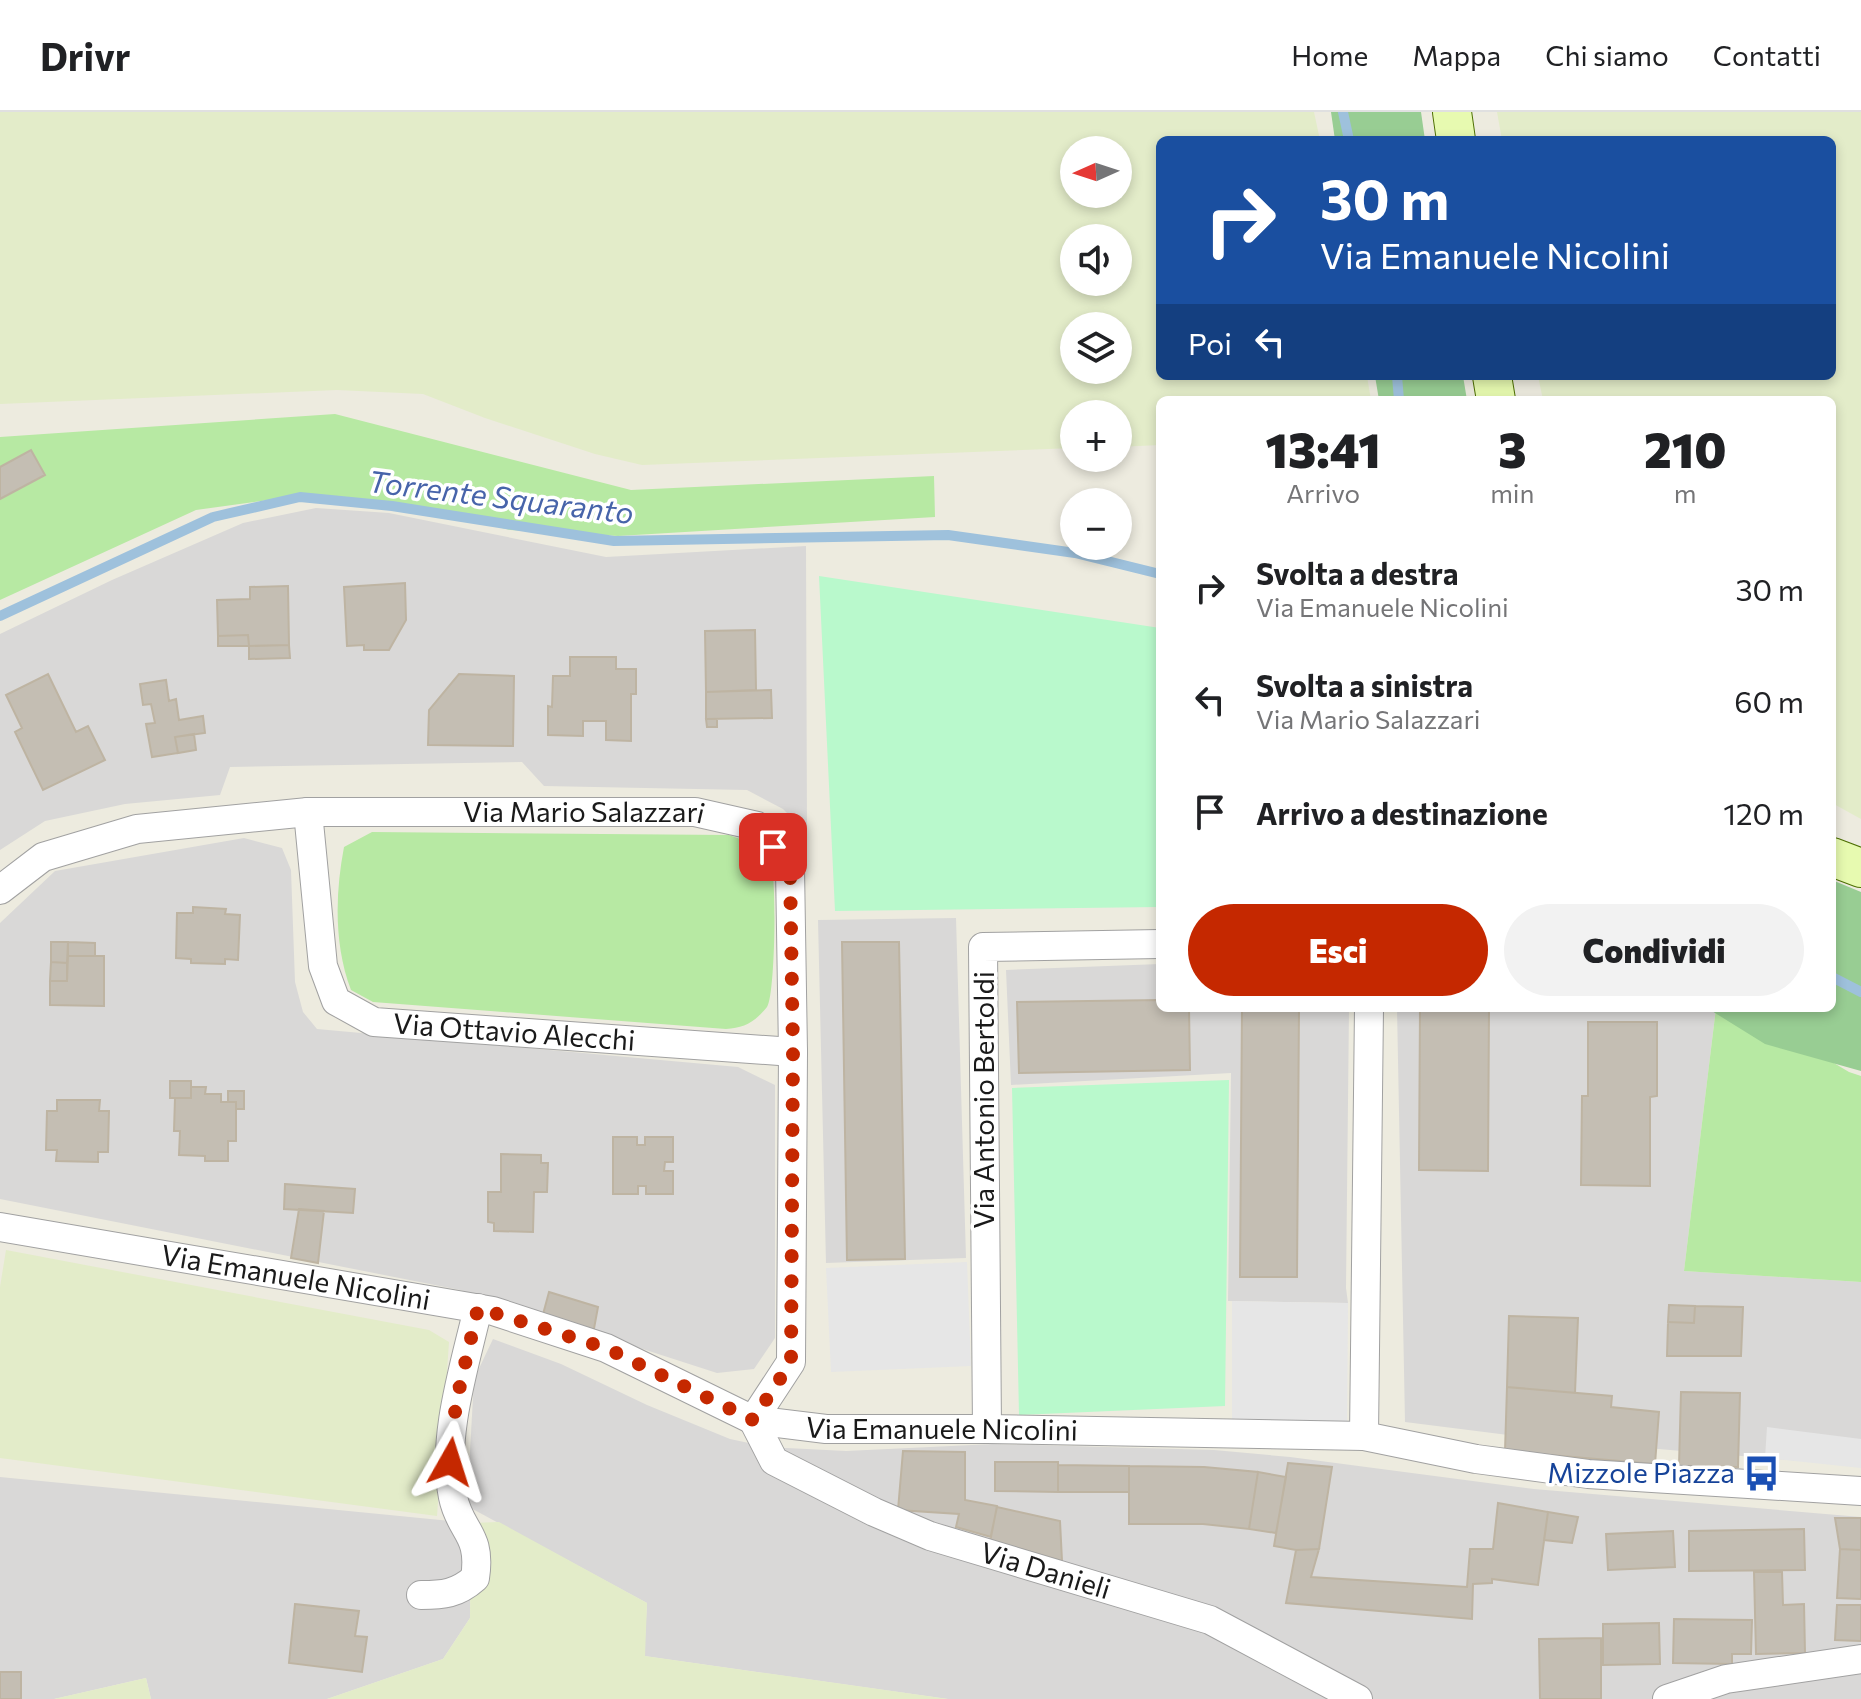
<!DOCTYPE html>
<html lang="it">
<meta charset="utf-8">
<style>
:root{--surface:#fff;--page:#f2f2f2;--text:#202124;--muted:#757577;--line:#e0e0e0;--accent:#c52800}
body{margin:0;font-family:Commissioner,sans-serif;background:var(--page);color:var(--text);height:100vh;display:flex;flex-direction:column;font-size:30px;white-space:nowrap}
*{box-sizing:border-box;margin:0}
p{font-size:26px;color:var(--muted)}
.icon{flex:none;width:44px;height:44px;fill:none;stroke:currentColor;stroke-width:2;stroke-linecap:round;stroke-linejoin:round}
.map{position:relative;flex:1;overflow:hidden}
.details{position:absolute;left:1156px;top:284px;width:680px;height:616px;display:flex;flex-direction:column;background:var(--surface);border-radius:12px;box-shadow:0 4px 12px #0003}
.details>*{flex:none}
.guide{position:absolute;left:1156px;top:24px;width:680px;height:244px;border-radius:12px;box-shadow:0 4px 12px #0003;background:#1a4fa0;color:#fff;overflow:hidden}
.needle{width:52px;rotate:267deg}
.tools{position:absolute;left:1060px;top:24px;display:grid;gap:16px}
.tools a{display:grid;place-items:center;width:72px;height:72px;border-radius:50%;background:var(--surface);box-shadow:0 4px 12px #0003;font-size:40px}
.pin{position:absolute;display:grid;place-items:center;width:68px;height:68px;color:#fff;margin:-34px;border-radius:16px;box-shadow:0 4px 12px #0006}
.me{position:absolute;width:88px;margin:-44px;rotate:6deg;stroke-linejoin:round;filter:drop-shadow(0 0 6px #0008)}
.turn{display:flex;align-items:center;gap:28px;height:168px;padding:0 32px;font-size:36px}
.turn .icon{width:104px;height:104px;stroke-width:2.5}
.turn b{display:block;font-size:56px;line-height:68px}
.then{display:flex;align-items:center;height:76px;padding:0 32px;background:#0003;gap:16px;font-size:30px}
.eta{display:flex;justify-content:space-evenly;align-items:center;height:136px;text-align:center}
.eta b{font-size:48px;font-weight:800;line-height:56px}
.cta{display:flex;gap:16px;margin-top:auto;padding:16px 32px}
.cta a{flex:1;height:92px;border-radius:48px;background:var(--accent);color:#fff;font-size:32px;font-weight:800;line-height:92px;text-align:center}
.cta a+a{background:var(--page);color:var(--text)}
ul{padding:0;list-style:none}
li{display:flex;align-items:center;gap:24px;height:112px;padding:0 32px}
li div{flex:1}
li b{display:block;font-size:30px}
li em{font-style:normal}
header{display:flex;align-items:center;gap:48px;box-sizing:border-box;height:112px;padding:0 40px;background:var(--surface);border-bottom:2px solid var(--line)}
header strong{font-size:38px}
nav{display:flex;gap:44px;margin-inline-start:auto;font-size:28px}
.map>svg:first-child{display:block}
.residential{fill:#d9d8d7}
.farmland{fill:#e3ecc9;fill-rule:evenodd}
.grass{fill:#b7e9a3}
.forest{fill:#98cd93}
.park{fill:#b9f9cc}
.parking{fill:#e6e6e6}
.lines{fill:none;stroke-linecap:round;stroke-linejoin:round}
.stream{stroke:#9ec1dc;stroke-width:10}
.building{fill:#c4beb3;stroke:#beb4a2;stroke-width:2}
.street-casing{stroke:#a1a1a1;stroke-width:30}
.secondary-casing{stroke:#4e7003;stroke-width:40}
.street{stroke:#fff;stroke-width:28}
.secondary{stroke:#e7fab0;stroke-width:38}
.route{stroke:#c52800;stroke-width:14;stroke-dasharray:0 25.2}
.labels{text-anchor:middle;stroke-width:7;stroke-linejoin:round;paint-order:stroke}
.street-label{font-size:28px;fill:#1a1a1a;stroke:#fff}
.transit-label{font-size:28px;fill:#164399;stroke:#fff;text-anchor:end}
.water-label{font-size:30px;font-style:italic;fill:#4764aa;stroke:#fff}
</style>
<header>
<strong>Drivr</strong>
<nav><a>Home</a><a>Mappa</a><a>Chi siamo</a><a>Contatti</a></nav>
</header>
<div class="map">
<svg width="1861" height="1587" viewBox="0 0 1861 1587">
<rect width="100%" height="100%" fill="#edebdf"/>
<path class="residential" d="M316,396L389,401L606,445L806,434L807,721L783,697L747,678L544,674L522,650L230,655L220,683L125,692L45,709L0,738V522L112,468L243,411Z
M244,726L282,736L291,758L295,870L303,900L317,917L738,955L775,973V1226L754,1257L717,1261L460,1178L0,1087V811L55,759Z
M956,806L966,1146L826,1151L818,808Z
M1160,852V896H1349L1346,1176L1348,1191L1228,1189L1231,961L1011,973L1006,858Z
M1397,896H1716L1684,1159L1861,1170V1354L1540,1327L1405,1310Z
M493,1227L561,1252L647,1293L730,1327L767,1335L846,1339L993,1332L1214,1338L1290,1345L1534,1377L1861,1405V1587H948L644,1544L647,1491L467,1394L474,1267Z
M0,1365L471,1411L470,1506L443,1547L327,1587H151L146,1566L54,1587H0Z"/>
<path class="farmland" d="M0,0H1314L1320,28H1160V264H1367L1371,288H1160V333L1118,335V302H1074V336L642,353L595,342L485,306L423,282L337,278L0,292ZM1074,38H1118V82H1074ZM1074,126H1118V170H1074ZM1074,214H1118V258H1074Z
M1497,0H1861V707L1832,691V288H1543L1538,264H1832V28H1502Z
M6,1138L429,1218L449,1230L437,1404L0,1346V1175Z
M499,1410L647,1491L645,1544L948,1587H327L443,1547L470,1506L471,1411Z
M146,1566L151,1587H54Z"/>
<path class="grass" d="M335,302L631,378L934,364L935,405L618,424L510,418L429,398L298,384L196,398L0,488V325Z
M372,720L729,723C749,730 762,734 771,754C777,767 775,884 767,895C755,910 744,916 726,917L373,890L351,878C334,833 335,782 344,735Z
M1716,896L1760,907L1849,960L1861,964V1170L1684,1159Z"/>
<path class="forest" d="M1331,0H1421L1425,28H1335Z
M1375,264H1463L1467,288H1379Z
M1832,768L1861,780V959L1765,932L1707,896H1832Z"/>
<path class="park" d="M819,464L1160,516V795L835,799Z
M1229,968L1225,1294L1019,1303L1012,976Z"/>
<path class="parking" d="M967,1150L971,1254L831,1260L826,1156Z
M1232,1189L1348,1191L1347,1324H1232Z
M1767,1315L1861,1327V1356L1765,1346Z"/>
<g class="lines">
<path class="stream" d="M1343,0L1349,28
M1397,264L1399,288
M0,504L213,405L300,385L392,394L614,429L948,423L1075,441L1160,462
M1832,865L1861,880"/>
</g>
<path class="building" d="M31,338L45,363L0,387V355Z
M405,471L406,508L389,538H364V533L347,534L344,475Z
M288,474L289,533L249,534L248,523L218,524L217,488L250,487V475Z
M755,518L756,578L706,580L705,519Z
M248,523L249,534H218V524Z
M289,533L290,546L249,547V534Z
M570,545H616V557H636V582H631V629L606,628V609H583V624L548,623V594L552,595L553,564H570Z
M48,562L76,620L88,614L105,648L43,678L15,620L22,616L6,583Z
M459,562L514,564L513,634L428,633L429,598Z
M166,568L169,589L176,587L179,608L203,604L205,621L175,625L178,641L152,645L146,612L155,611L151,592L143,593L140,572Z
M771,578L772,606L706,607V580Z
M706,607H717V615H707Z
M194,622L196,638L178,641L175,625Z
M193,795L226,797L225,802L240,803L238,848L225,847V852L191,851V847L176,846L177,801H193Z
M51,830H68L67,851L51,850Z
M68,830L95,831V844H68Z
M842,830H899L905,1147L847,1148Z
M68,844H104V894L50,893V869H67Z
M51,850L67,851V869H50Z
M1160,888V896H1189L1190,958L1019,961L1017,890Z
M1242,896H1299L1297,1165H1240Z
M1420,896H1489L1488,1059L1419,1058Z
M1588,910H1657V984L1650,985V1074L1581,1073L1582,984H1588Z
M170,969H191V986H170Z
M191,975H206L205,982H221V990H236V1029H228V1049H205V1044L179,1043L180,1019H174L175,986H191Z
M228,979H244V997H236V990H228Z
M57,988H100L99,999H109L108,1040H98V1050L56,1049L57,1038H46L47,999H57Z
M613,1025H637V1033H645V1025H673V1050H665L664,1059H673V1082H646V1074H638V1082H613Z
M501,1042L541,1043V1051H548L547,1080H534L533,1120L494,1119V1111L488,1110V1080H501Z
M285,1072L355,1077L353,1101L284,1097Z
M299,1097L324,1099L318,1151L291,1146Z
M549,1180L598,1195L593,1222L542,1206Z
M1669,1193L1695,1194L1694,1211L1668,1210Z
M1695,1194L1743,1195L1741,1244H1667L1668,1210L1694,1211Z
M1509,1204L1578,1206L1575,1281L1507,1275Z
M1507,1275L1612,1284L1611,1295L1659,1300L1655,1352L1505,1339Z
M1681,1280L1740,1281L1738,1355L1679,1354Z
M903,1339L965,1340V1388L997,1394L991,1425L956,1415L959,1402L898,1398Z
M995,1350H1058V1380L995,1379Z
M1288,1351L1332,1355L1319,1437L1296,1438L1274,1434Z
M1058,1353L1129,1354V1380H1058Z
M1129,1354L1204,1355L1258,1360L1249,1417L1203,1412H1129Z
M1258,1360L1286,1365L1276,1421L1249,1417Z
M1498,1391L1548,1400L1538,1473L1492,1467V1471L1473,1472L1472,1507L1286,1491L1296,1438L1319,1437L1311,1465L1467,1475L1470,1437H1493Z
M997,1395L1060,1409L1062,1449L990,1428Z
M1548,1400L1578,1405L1572,1431L1544,1428Z
M1835,1406H1861V1438L1840,1437Z
M1804,1417L1805,1458L1689,1459V1419Z
M1673,1419L1675,1455L1608,1458L1606,1422Z
M1840,1437L1861,1438V1487L1837,1486Z
M1754,1460H1782L1783,1493L1804,1492L1805,1541L1756,1542Z
M295,1492L359,1499L355,1524L367,1525L362,1560L289,1551Z
M1837,1493H1861V1529L1835,1528Z
M1674,1507L1752,1508L1751,1542H1732V1552L1673,1551Z
M1659,1511L1660,1552L1603,1553V1512Z
M1601,1526V1587H1540L1539,1527Z
M0,1560H21V1587H0Z"/>
<g class="lines">
<defs>
<g id="street">
<path id="s1" d="M308,700L323,854L336,889L374,910L793,940"/>
<path id="s2" d="M0,778L43,745L137,717L308,700H695L757,714L790,756L793,940L791,1250L753,1308"/>
<path id="s3" d="M0,1115L493,1199L606,1236L753,1308L826,1317H987L1364,1324L1476,1347L1588,1362L1861,1379"/>
<path id="s4" d="M753,1308L774,1349L874,1400L930,1424L1210,1508L1358,1587"/>
<path d="M987,1317L983,835L1160,832"/>
<path d="M1364,1324L1369,896"/>
<path d="M421,1483C443,1483 457,1482 475,1466C482,1421 460,1420 453,1385C441,1326 465,1253 478,1196"/>
<path d="M1667,1587L1726,1567L1861,1547"/>
</g>
<path id="secondary" d="M1452,0L1456,28
M1492,264L1496,288
M1832,745L1861,756"/>
</defs>
<use href="#street" class="street-casing"/>
<use href="#secondary" class="secondary-casing"/>
<use href="#street" class="street"/>
<use href="#secondary" class="secondary"/>
</g>
<g class="lines">
<path class="route" d="M450,1350L456,1291L478,1196L606,1236L753,1308L791,1250L793,940L790,756L773,735"/>
</g>
<defs>
<symbol id="bus-bare" viewBox="-9 -9 18 18"><path d="M-5-6H5V4H4V6H2V4H-2V6H-4V4H-5ZM-3.5-4V0h7V-4ZM-3.5 1.2v1.5H-2V1.2ZM2 1.2v1.5H3.5V1.2Z" fill="#1a4fb4" stroke="#fff" stroke-width="2.5" paint-order="stroke"/></symbol>
</defs>
<g fill-rule="evenodd">
<use href="#bus-bare" x="1736" y="1336" width="51" height="51"/>
</g>
<g class="labels">
<g class="street-label">
<text dy="10" stroke="none"><textPath href="#s2" startOffset="600">Via Mario Salazzari</textPath></text>
<text dy="10" stroke="none"><textPath href="#s1" startOffset="376">Via Ottavio Alecchi</textPath></text>
<text transform="translate(984 988) rotate(-90)" y="10">Via Antonio Bertoldi</text>
<text dy="10" stroke="none"><textPath href="#s3" startOffset="300">Via Emanuele Nicolini</textPath></text>
<text dy="10" stroke="none"><textPath href="#s3" startOffset="972">Via Emanuele Nicolini</textPath></text>
<text dy="10" stroke="none"><textPath href="#s4" startOffset="340">Via Danieli</textPath></text>
</g>
<g class="transit-label">
<text x="1735" y="1371">Mizzole Piazza</text>
</g>
<g class="water-label">
<text transform="translate(501 386) rotate(7)" y="10">Torrente Squaranto</text>
</g>
</g>
</svg>
<div class="tools">
<a><svg class="needle" viewBox="-14 -14 28 28"><path d="M0-13l5 13h-10z" fill="#e53935"/><path d="M0 13l5-13h-10z" fill="#757577"/></svg></a>
<a><svg class="icon" aria-label="sound" viewBox="0 0 24 24"><path d="M4 9h4l5-4v14l-5-4H4zM17 9q2 3 0 6"/></svg></a>
<a><svg class="icon" aria-label="layers" viewBox="0 0 24 24"><path d="M12 4l9 5-9 5-9-5zM3 14l9 5 9-5"/></svg></a>
<a>+</a>
<a>−</a>
</div>
<div class="pin" style="left:773px;top:735px;background:#d93025"><svg class="icon" aria-label="arrive" viewBox="0 0 24 24"><path d="M6 21V4h12l-3 4 3 4H6"/></svg></div>
<svg class="me" style="left:450px;top:1350px" viewBox="-20 -20 40 40"><path d="M0-17L14 15 0 8-14 15z" fill="#c52800" stroke="#fff" stroke-width="4"/></svg>
<div class="guide">
<div class="turn"><svg class="icon" aria-label="right" viewBox="0 0 24 24"><path d="M7 20v-9h11M14 6l5 5-5 5"/></svg><div><b>30 m</b>Via Emanuele Nicolini</div></div>
<div class="then">Poi<svg class="icon" aria-label="left" viewBox="0 0 24 24"><path d="M17 20v-9H6M10 6l-5 5 5 5"/></svg></div>
</div>
<section class="details">
<div class="eta">
<div><b>13:41</b><p>Arrivo</p></div>
<div><b>3</b><p>min</p></div>
<div><b>210</b><p>m</p></div>
</div>
<ul>
<li><svg class="icon" aria-label="right" viewBox="0 0 24 24"><path d="M7 20v-9h11M14 6l5 5-5 5"/></svg><div><b>Svolta a destra</b><p>Via Emanuele Nicolini</p></div><em>30 m</em></li>
<li><svg class="icon" aria-label="left" viewBox="0 0 24 24"><path d="M17 20v-9H6M10 6l-5 5 5 5"/></svg><div><b>Svolta a sinistra</b><p>Via Mario Salazzari</p></div><em>60 m</em></li>
<li><svg class="icon" aria-label="arrive" viewBox="0 0 24 24"><path d="M6 21V4h12l-3 4 3 4H6"/></svg><div><b>Arrivo a destinazione</b></div><em>120 m</em></li>
</ul>
<div class="cta"><a>Esci</a><a>Condividi</a></div>
</section>
</div>
